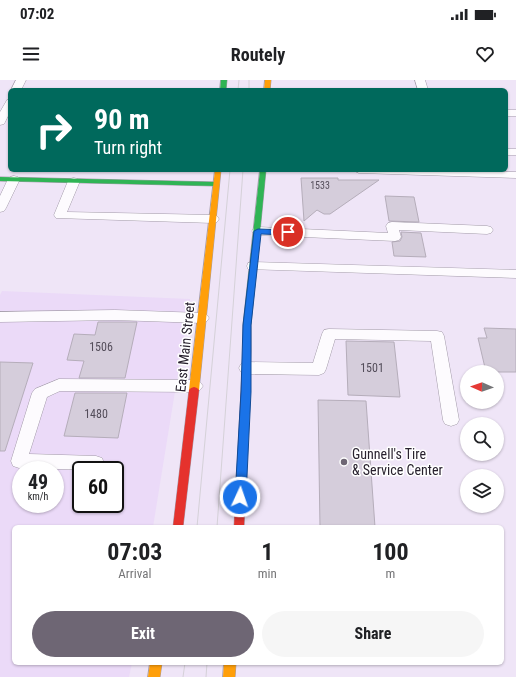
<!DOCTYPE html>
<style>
:root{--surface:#fff;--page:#f6f6f6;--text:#202124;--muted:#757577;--accent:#6e6674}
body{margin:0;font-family:"Roboto Condensed",sans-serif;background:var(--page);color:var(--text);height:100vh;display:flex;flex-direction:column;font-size:15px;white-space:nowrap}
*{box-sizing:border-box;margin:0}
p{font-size:13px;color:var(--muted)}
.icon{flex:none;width:22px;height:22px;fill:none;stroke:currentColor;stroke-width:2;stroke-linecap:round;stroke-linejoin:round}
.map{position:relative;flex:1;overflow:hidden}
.details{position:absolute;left:12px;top:445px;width:492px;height:140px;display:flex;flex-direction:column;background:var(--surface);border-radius:6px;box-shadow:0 1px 3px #0004}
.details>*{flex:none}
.banner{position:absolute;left:8px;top:8px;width:500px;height:84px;border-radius:6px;box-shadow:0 1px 3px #0004;background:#00695c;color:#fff;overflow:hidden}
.needle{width:26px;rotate:272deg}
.fabs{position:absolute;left:460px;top:285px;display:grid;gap:8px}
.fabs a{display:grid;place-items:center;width:44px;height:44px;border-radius:50%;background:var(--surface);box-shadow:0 1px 3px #0004;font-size:20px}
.speed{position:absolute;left:12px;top:381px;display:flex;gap:8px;font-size:20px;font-weight:700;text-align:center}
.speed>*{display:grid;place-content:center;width:52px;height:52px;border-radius:50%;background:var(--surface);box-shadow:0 1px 3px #0004;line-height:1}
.speed small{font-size:10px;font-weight:400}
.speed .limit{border:2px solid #111;border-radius:6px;background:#fff;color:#111}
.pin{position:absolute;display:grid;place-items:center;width:34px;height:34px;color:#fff;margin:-17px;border:2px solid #fff;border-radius:50%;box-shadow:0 1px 4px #0007}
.me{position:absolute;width:44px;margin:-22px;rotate:3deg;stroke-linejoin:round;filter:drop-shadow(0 0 3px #0008)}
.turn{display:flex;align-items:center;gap:14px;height:84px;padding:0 20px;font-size:18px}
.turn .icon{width:52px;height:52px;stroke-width:2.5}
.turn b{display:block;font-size:28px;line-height:34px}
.eta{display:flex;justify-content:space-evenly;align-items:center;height:68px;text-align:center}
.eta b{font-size:24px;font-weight:700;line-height:28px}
.button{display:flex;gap:8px;margin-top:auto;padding:8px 20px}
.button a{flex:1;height:46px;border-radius:24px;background:var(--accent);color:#fff;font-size:16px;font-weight:700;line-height:46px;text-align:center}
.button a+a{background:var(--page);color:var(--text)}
.status{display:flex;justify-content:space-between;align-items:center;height:28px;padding:0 20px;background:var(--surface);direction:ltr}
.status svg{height:11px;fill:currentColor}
header{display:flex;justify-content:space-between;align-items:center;height:52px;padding:0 20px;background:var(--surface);font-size:18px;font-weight:700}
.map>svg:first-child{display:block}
.built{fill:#ebdaf8;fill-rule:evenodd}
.building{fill:#d5cddb;stroke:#b5adba}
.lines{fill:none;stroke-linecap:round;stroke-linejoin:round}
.lane-casing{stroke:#a39ba9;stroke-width:1}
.fast-casing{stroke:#a39ba9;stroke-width:1}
.slow-casing{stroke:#a39ba9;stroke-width:1}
.jam-casing{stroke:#a39ba9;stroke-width:1}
.lane{fill:#fdfbfe;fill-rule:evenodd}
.fast{fill:#30b455;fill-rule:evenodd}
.slow{fill:#ff9f0a;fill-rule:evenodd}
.jam{fill:#e5322d;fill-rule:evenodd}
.tram{stroke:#d5d1d8;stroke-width:1}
.route{fill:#1a73e8;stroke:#114b97}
.poi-dot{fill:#6e6674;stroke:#fff;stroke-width:1.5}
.labels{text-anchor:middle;stroke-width:3;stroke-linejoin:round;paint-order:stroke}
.far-number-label{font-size:10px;fill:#544d5a}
.number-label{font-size:12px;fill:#544d5a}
.street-label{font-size:14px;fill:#28212e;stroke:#fff}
.poi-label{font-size:14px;fill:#28212e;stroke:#fff;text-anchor:start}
</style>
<div class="status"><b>07:02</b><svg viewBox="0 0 49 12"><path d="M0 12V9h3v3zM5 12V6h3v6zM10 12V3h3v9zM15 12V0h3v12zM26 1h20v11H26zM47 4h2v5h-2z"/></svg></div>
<header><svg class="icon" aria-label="menu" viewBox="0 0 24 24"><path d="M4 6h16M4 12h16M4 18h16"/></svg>Routely<svg class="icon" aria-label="heart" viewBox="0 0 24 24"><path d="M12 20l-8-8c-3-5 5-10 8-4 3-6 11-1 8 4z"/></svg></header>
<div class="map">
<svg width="516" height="597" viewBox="0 0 516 597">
<rect width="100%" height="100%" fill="#efe5f7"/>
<path class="built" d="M2,211L190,219L153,447H14V583H132L129,597H0V215ZM21,390H55V424H21ZM81,390H115V424H81Z"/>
<path class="building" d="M301,98H338V100H379L330,134H324L317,130L304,141Z
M385,116L414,117L419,142L389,141Z
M401,152L421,153L426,177L394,176L392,162L400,161L402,157Z
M98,242H137L125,298H79L84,281L67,280L74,254L95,255Z
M484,248L516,249V292H486L478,258H487Z
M346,261L394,262L400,317L348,315Z
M0,282L33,283L5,371H0Z
M75,313H127L118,358L64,356Z
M318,320L366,321L375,447H320Z"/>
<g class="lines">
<defs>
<path id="lane" d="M16,0H26L21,10H11Z
M415,0H425L428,10H418Z
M10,19V32L4,44L0,45V32L7,20Z
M506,30H516V36H506Z
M506,69H516V75H506Z
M353,90L516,92V98L359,93Z
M14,96L18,97L20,99L6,128L4,131L0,132V116L8,99L10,97Z
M74,98L78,99L80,101L67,132L213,135L217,136L219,139L217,142L213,143L56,138L54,135L68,101L70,99Z
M392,142L487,146L491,147L493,150L491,153L487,154L399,150L401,157L399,160L395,161L258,155L254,154L252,151L254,148L258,147L388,153L386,146L388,143Z
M253,182L516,190V198L248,189L247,186L248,183Z
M115,230L202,233L207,235L209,238L207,241L202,243L115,240L0,242V232Z
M329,249L437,251L442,252L444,256L459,340L457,344L451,346L445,344L443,340L431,261L335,259L326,289L324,293L319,295L246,294L241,292L239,288L241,284L246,282L313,283L322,254L324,250Z
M59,299L195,300L200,302L203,306L200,310L195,312L60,311L47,317L29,374L96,376L102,378L104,383L102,388L96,390L19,388L13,386L11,381L32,313L35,309Z"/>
<path id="fast" d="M221,0H227L226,10H220Z
M260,90H266L251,245V271L247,274L243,271V245Z
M0,97L216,102L219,104L216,106L0,101Z"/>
<path id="slow" d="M265,0H271L270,10H264Z
M215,90H221L199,310L197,312H191L189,310Z
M150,583H162L160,597H148Z
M224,583H236L235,597H223Z"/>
<path id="jam" d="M247,268L251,271L244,447H234L243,271Z
M194,307L197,308L199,310L183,447H173L189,310L191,308Z"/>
</defs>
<use href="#lane" class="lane-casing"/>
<use href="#fast" class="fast-casing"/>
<use href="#slow" class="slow-casing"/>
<use href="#jam" class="jam-casing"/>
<use href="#lane" class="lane"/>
<use href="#fast" class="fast"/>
<use href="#slow" class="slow"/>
<use href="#jam" class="jam"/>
<path class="tram" d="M249,0V10
M238,10L239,0
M197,447L230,90
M217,447L243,90
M183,597L185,583
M206,597L207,583"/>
</g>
<path class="route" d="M258,149L288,150L292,152L288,155L261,154L251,245V312L246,417L244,420L240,421L237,420L235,417L241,312L243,245L254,151Z"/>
<circle class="poi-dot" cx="344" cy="382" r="4"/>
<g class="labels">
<g class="far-number-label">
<text x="320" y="109">1533</text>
</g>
<g class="number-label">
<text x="101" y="271">1506</text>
<text x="372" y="292">1501</text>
<text x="96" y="338">1480</text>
</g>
<g class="street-label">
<text transform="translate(185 267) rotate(-84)" y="5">East Main Street</text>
</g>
<g class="poi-label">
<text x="352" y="379">Gunnell's Tire<tspan x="352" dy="16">&amp; Service Center</tspan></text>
</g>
</g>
</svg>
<div class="fabs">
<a><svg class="needle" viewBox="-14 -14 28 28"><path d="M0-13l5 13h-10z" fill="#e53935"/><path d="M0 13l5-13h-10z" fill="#757577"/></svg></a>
<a><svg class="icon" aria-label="search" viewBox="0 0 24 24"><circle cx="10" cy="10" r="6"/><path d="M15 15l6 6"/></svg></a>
<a><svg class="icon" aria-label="layers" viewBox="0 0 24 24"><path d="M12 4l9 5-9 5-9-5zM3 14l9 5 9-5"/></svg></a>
</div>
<div class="speed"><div>49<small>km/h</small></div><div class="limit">60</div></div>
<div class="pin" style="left:288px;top:152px;background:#d93025"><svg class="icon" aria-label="arrive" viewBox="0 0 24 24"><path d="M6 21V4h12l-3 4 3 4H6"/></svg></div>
<svg class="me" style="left:240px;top:417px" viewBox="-20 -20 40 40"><circle r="17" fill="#1a73e8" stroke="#fff" stroke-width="3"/><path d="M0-11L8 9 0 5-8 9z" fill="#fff"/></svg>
<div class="banner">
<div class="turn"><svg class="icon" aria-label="right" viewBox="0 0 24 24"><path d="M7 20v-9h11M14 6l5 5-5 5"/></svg><div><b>90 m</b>Turn right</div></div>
</div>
<section class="details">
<div class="eta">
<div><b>07:03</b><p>Arrival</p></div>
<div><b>1</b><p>min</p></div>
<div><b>100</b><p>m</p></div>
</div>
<div class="button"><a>Exit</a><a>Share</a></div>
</section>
</div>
